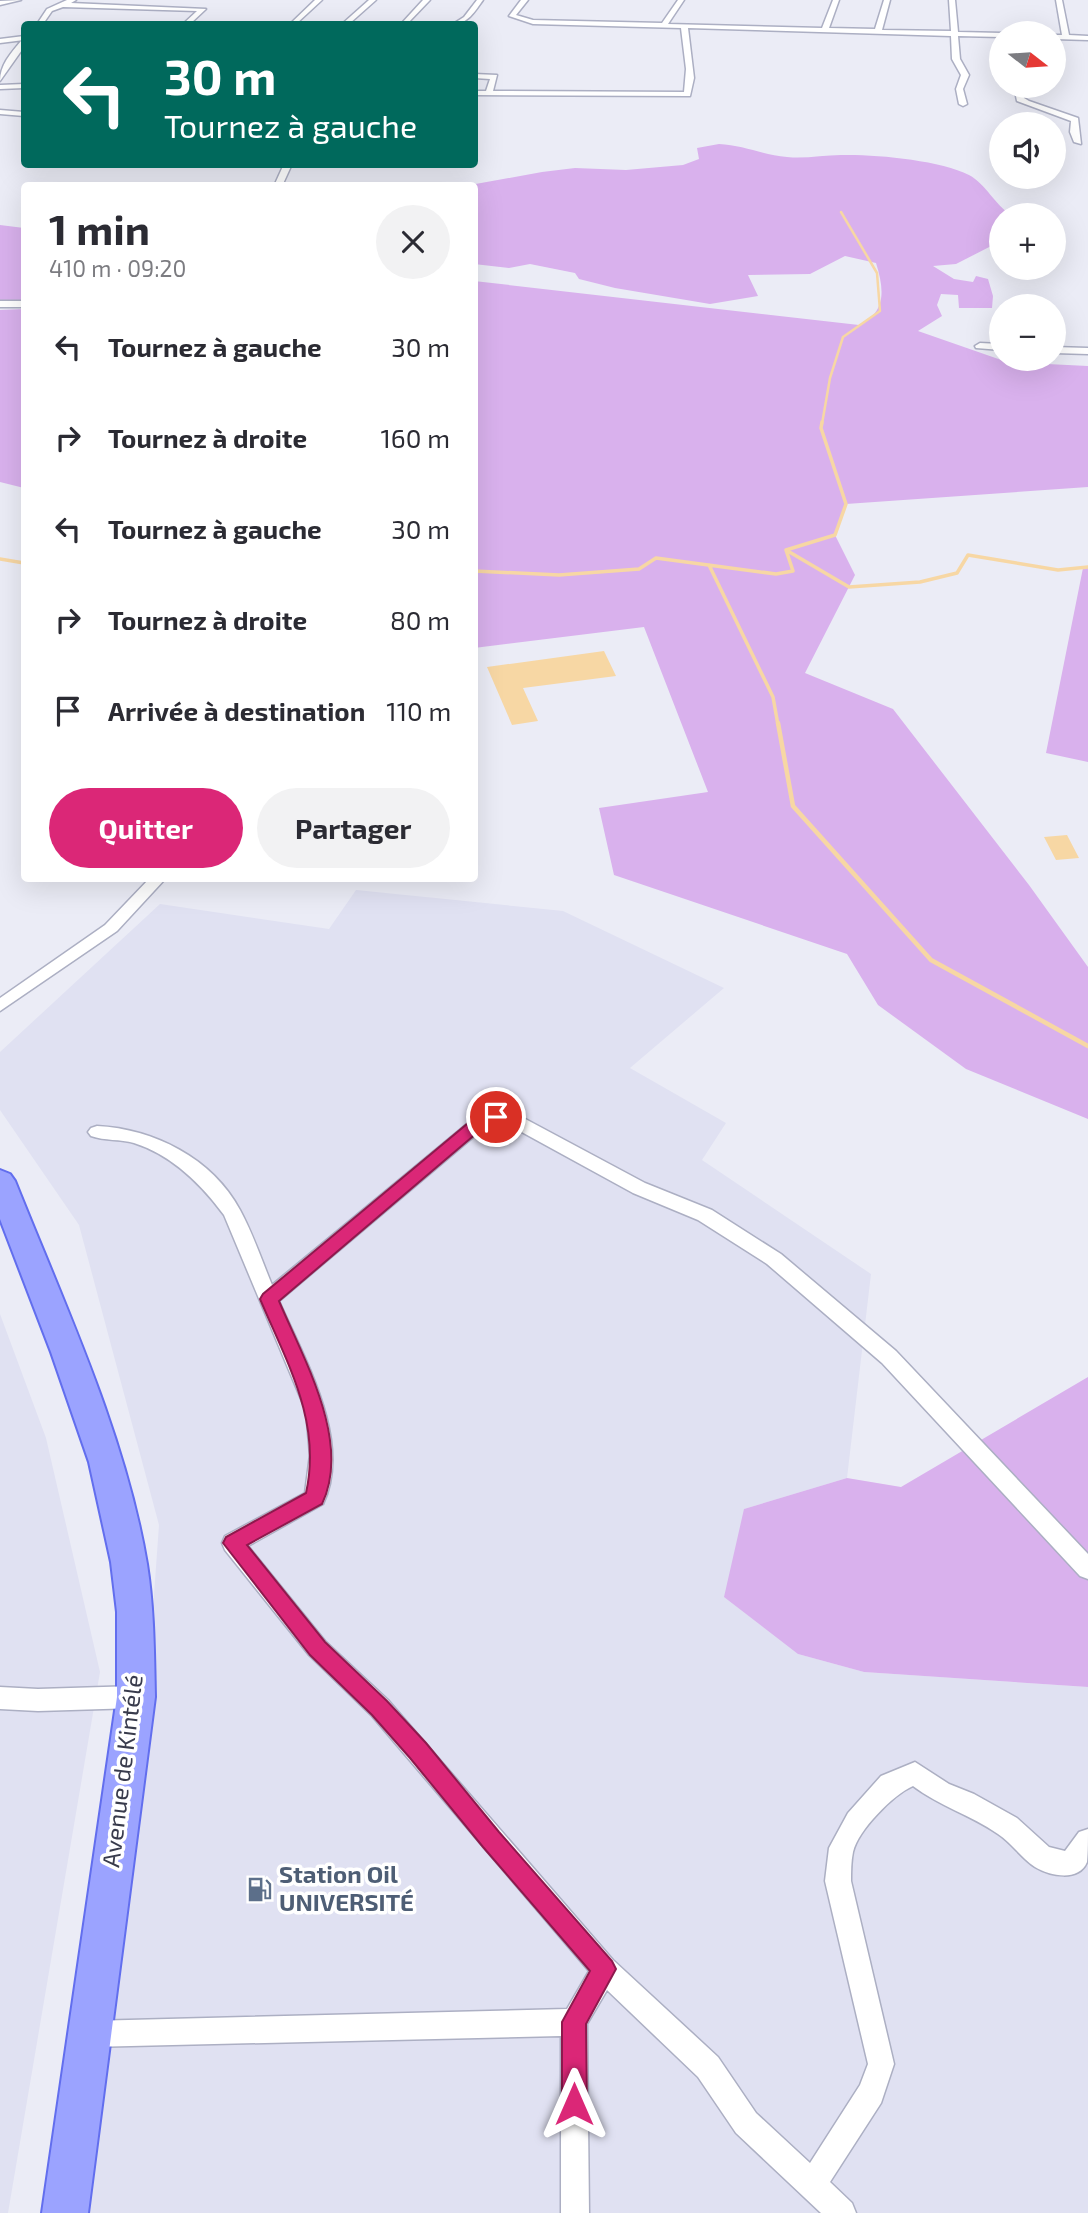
<!DOCTYPE html>
<html lang="fr">
<meta charset="utf-8">
<style>
:root{--surface:#fff;--page:#f2f2f3;--text:#2b2b33;--muted:#7c7c81;--accent:#db2777}
body{margin:0;font-family:"Exo 2",sans-serif;background:var(--page);color:var(--text);height:100vh;display:flex;flex-direction:column;font-size:26px;white-space:nowrap}
*{box-sizing:border-box;margin:0}
p{font-size:23px;color:var(--muted)}
.icon{flex:none;width:38px;height:38px;fill:none;stroke:currentColor;stroke-width:2;stroke-linecap:round;stroke-linejoin:round}
.map{position:relative;flex:1;overflow:hidden}
.side{position:absolute;left:21px;top:182px;width:457px;height:700px;display:flex;flex-direction:column;background:var(--surface);border-radius:7px;box-shadow:0 7px 28px #0002}
.side>*{flex:none}
.guide{position:absolute;left:21px;top:21px;width:457px;height:147px;border-radius:7px;box-shadow:0 7px 28px #0002;background:#00695c;color:#fff;overflow:hidden}
.needle{width:46px;rotate:107deg}
.controls{position:absolute;left:989px;top:21px;display:grid;gap:14px}
.controls a{display:grid;place-items:center;width:77px;height:77px;border-radius:50%;background:var(--surface);box-shadow:0 7px 28px #0002;font-size:35px}
.pin{position:absolute;display:grid;place-items:center;width:60px;height:60px;color:#fff;margin:-30px;border:4px solid #fff;border-radius:50%;box-shadow:0 2px 7px #0007}
.me{position:absolute;width:77px;margin:-38px;rotate:0deg;stroke-linejoin:round;filter:drop-shadow(0 0 5px #0008)}
.turn{display:flex;align-items:center;gap:24px;height:147px;padding:0 28px;font-size:32px}
.turn .icon{width:91px;height:91px;stroke-width:2.5}
.turn b{display:block;font-size:49px;line-height:60px}
.round{display:grid;place-items:center;flex:none;width:74px;height:74px;border-radius:37px;background:var(--page)}
.headline{display:flex;align-items:center;justify-content:space-between;height:119px;padding:0 28px}
h1{font-size:42px;font-weight:700;line-height:52px}
.button{display:flex;gap:14px;margin-top:auto;padding:14px 28px}
.button a{flex:1;height:80px;border-radius:42px;background:var(--accent);color:#fff;font-size:28px;font-weight:700;line-height:80px;text-align:center}
.button a+a{background:var(--page);color:var(--text)}
ul{padding:0;list-style:none}
li{display:flex;align-items:center;gap:21px;height:91px;padding:0 28px}
li div{flex:1}
li b{display:block;font-size:26px}
li em{font-style:normal}
.map>svg:first-child{display:block}
.residential{fill:#e0e1f2}
.green{fill:#d9b1ed}
.water{fill:#f7d7a4}
.lines{fill:none;stroke-linecap:round;stroke-linejoin:round}
.stream-far2{stroke:#f7d7a4;stroke-width:2.5}
.stream-far1{stroke:#f7d7a4;stroke-width:3.5}
.stream{stroke:#f7d7a4;stroke-width:4.5}
.minor-casing{stroke:#acafc3;stroke-width:3}
.primary-casing{stroke:#626eee;stroke-width:4}
.minor{fill:#fff;fill-rule:evenodd}
.primary{fill:#9ba3ff;fill-rule:evenodd}
.route{fill:#db2777;stroke:#8e194d;stroke-width:2}
.labels{text-anchor:middle;stroke-width:7;stroke-linejoin:round;paint-order:stroke}
.near-street-label{font-size:24px;fill:#383b4c;stroke:#fff}
.near-service-label{font-size:24px;font-weight:bold;fill:#4e5e75;stroke:#fff;text-anchor:start}
</style>
<div class="map">
<svg width="1088" height="2213" viewBox="0 0 1088 2213">
<rect width="100%" height="100%" fill="#ebecf6"/>
<path class="residential" d="M356,890L563,911L724,988L630,1068L726,1123L702,1160L871,1274L847,1478L744,1509L798,1654L864,1672L1088,1687V2213H84L138,1817L159,1525L79,1225L0,1110V1052L160,904L329,929Z
M0,1314L46,1438L100,1672L8,2213H0Z"/>
<path class="green" d="M719,144C743,145 763,155 787,157C805,159 823,155 841,155C874,154 940,160 969,175C986,184 995,205 1011,215H1001V241L956,264L933,266L954,279L973,282L976,276L988,279L993,296L992,308H959L958,295L941,294L937,305L942,316L918,331L1007,362L1088,366V487L846,504L835,535L855,575L805,673L893,709L1029,885L1088,967V1119L966,1069L878,1005L847,954L614,875L599,808L708,792L644,627L474,648V281L859,325C887,312 884,289 876,263L845,256L810,274L748,275L758,296L710,304L615,288L579,279L575,273L530,264L509,268L474,264V186L470,185L542,172L575,168L626,170L683,165L699,159L697,148Z
M0,225L24,228V301H0Z
M24,309V488L0,482V310Z
M1083,568H1088V762L1046,753Z
M1088,1377V1687L864,1672L798,1654L724,1597L744,1509L847,1478L901,1487Z"/>
<path class="water" d="M604,651L616,676L523,688L538,721L512,725L487,667Z
M1067,835L1079,858L1056,860L1044,837Z"/>
<g class="lines">
<path class="stream-far2" d="M822,424L830,378L843,337L880,311L877,273L841,212"/>
<path class="stream-far1" d="M786,550L835,535L846,504L821,428L822,422
M0,559L24,563
M709,565L773,697L778,725
M474,571L559,575L639,569L656,558L776,574L793,571L786,550L849,587L920,582L957,573L968,555L1058,570L1088,567"/>
<path class="stream" d="M778,723L793,806L931,960L1088,1046"/>
<defs>
<path id="minor" d="M21,0L0,5V1Z
M67,0H76L71,3L206,9L190,24H183L197,11L63,7L52,11L43,24H37L47,9Z
M315,0H322L296,24H290Z
M369,0H376L349,24H342Z
M423,0H430L407,24H401Z
M477,0H483C475,11 468,24 453,24L464,17Z
M521,0H528L516,15L533,20L662,23L678,0H684L668,24L822,28L833,0H839L829,28L875,29L884,0H890L882,30L951,31L949,0H955L958,32L1002,33L1001,37L958,36L960,59L969,75L963,89L967,104L963,106L959,104L956,89L961,75L952,59L951,36L688,28L694,78L690,96L474,95V91H486L490,79L474,78V74L497,75L493,91L684,92L686,69L681,28L533,24L509,16Z
M1056,0H1062L1069,35L1088,36V40L1054,39V35H1062Z
M24,36V40L0,43V39Z
M21,41H24V47L0,81C0,65 11,53 21,41Z
M24,84V88L0,89V85Z
M1009,86L1022,88L1024,98L1029,101L1078,118L1081,144L1074,142L1070,132L1071,121L1017,101L1015,91Z
M0,110L24,112V116L0,114Z
M284,164H292L282,186H274Z
M0,301H24V307H0Z
M980,343L1001,344V350L976,348L975,346Z
M1054,347L1088,348V354L1054,353Z
M150,878H166L117,931L0,1011V998L105,925Z
M496,1111L516,1114L645,1183L712,1210L781,1254L896,1351L1088,1554V1579L1080,1576L882,1363L767,1264L698,1220L633,1193L507,1124L497,1123L485,1127L279,1301C304,1358 353,1442 323,1504L248,1546L325,1641L388,1700L613,1960L718,2057L756,2113L810,2163L860,2085L868,2064L825,1881L829,1848L848,1813L881,1776L915,1762L949,1784L974,1794L1017,1818L1049,1847L1065,1851L1079,1832L1088,1829C1088,1838 1088,1853 1087,1862C1079,1882 1050,1876 1035,1867C1021,1858 1012,1843 998,1834C971,1815 939,1806 913,1786C893,1795 858,1830 853,1852C851,1861 851,1872 851,1881L894,2064L881,2103L830,2182L852,2203L856,2213H821L736,2133L698,2077L607,1990L587,2024L589,2213H561V2036L89,2047L80,2043L76,2034L80,2025L89,2021L567,2009L589,1971L372,1716L309,1655L225,1550L222,1543L225,1536L305,1493L310,1455L306,1411L224,1215C201,1184 172,1155 134,1143C120,1139 105,1141 91,1136L88,1132L91,1128L97,1126C154,1129 212,1158 240,1210C253,1234 262,1261 272,1285L473,1119Z
M136,1686L144,1689L148,1697L144,1705L136,1708L38,1711L0,1709V1687L38,1689Z"/>
<path id="primary" d="M0,1170L10,1174L15,1181C64,1304 125,1433 147,1564C154,1608 154,1652 155,1697L88,2213H42L117,1697V1612L111,1562L89,1462L51,1352L0,1219Z"/>
</defs>
<use href="#minor" class="minor-casing"/>
<use href="#primary" class="primary-casing"/>
<use href="#minor" class="minor"/>
<use href="#primary" class="primary"/>
</g>
<path class="route" d="M496,1111L501,1113L504,1117L501,1121L484,1127L279,1301C303,1358 352,1442 322,1504L247,1545L325,1642L387,1701L426,1743L499,1832L612,1961L616,1969L586,2024L587,2104L583,2113L574,2116L566,2113L562,2104V2022L590,1971L483,1847L410,1758L372,1715L310,1655L223,1543L226,1537L306,1493C322,1422 287,1363 260,1299L263,1294L473,1119Z"/>
<defs>
<symbol id="fuel-bare" viewBox="-9 -9 18 18"><path d="M-5.5-6h7V0h2V4h1.3V-2.5L3-4.5l.8-.8L6-3V5H2.5V1h-1V6h-7ZM-4.2-4.7v3.2H.2V-4.7Z" fill="#5c6f8a" stroke="#fff" stroke-width="2.5" paint-order="stroke"/></symbol>
</defs>
<g fill-rule="evenodd">
<use href="#fuel-bare" x="242" y="1872" width="35" height="35"/>
</g>
<g class="labels">
<g class="near-street-label">
<text transform="translate(123 1771) rotate(-83)" y="8">Avenue de Kintélé</text>
</g>
<g class="near-service-label">
<text x="279" y="1883">Station Oil<tspan x="279" dy="28">UNIVERSITÉ</tspan></text>
</g>
</g>
</svg>
<div class="controls">
<a><svg class="needle" viewBox="-14 -14 28 28"><path d="M0-13l5 13h-10z" fill="#e53935"/><path d="M0 13l5-13h-10z" fill="#7c7c81"/></svg></a>
<a><svg class="icon" aria-label="sound" viewBox="0 0 24 24"><path d="M4 9h4l5-4v14l-5-4H4zM17 9q2 3 0 6"/></svg></a>
<a>+</a>
<a>−</a>
</div>
<div class="pin" style="left:496px;top:1117px;background:#d93025"><svg class="icon" aria-label="arrive" viewBox="0 0 24 24"><path d="M6 21V4h12l-3 4 3 4H6"/></svg></div>
<svg class="me" style="left:574px;top:2104px" viewBox="-20 -20 40 40"><path d="M0-17L14 15 0 8-14 15z" fill="#db2777" stroke="#fff" stroke-width="4"/></svg>
<div class="guide">
<div class="turn"><svg class="icon" aria-label="left" viewBox="0 0 24 24"><path d="M17 20v-9H6M10 6l-5 5 5 5"/></svg><div><b>30 m</b>Tournez à gauche</div></div>
</div>
<section class="side">
<div class="headline"><div><h1>1 min</h1><p>410 m · 09:20</p></div><a class="round"><svg class="icon" aria-label="close" viewBox="0 0 24 24"><path d="M6 6l12 12M18 6L6 18"/></svg></a></div>
<ul>
<li><svg class="icon" aria-label="left" viewBox="0 0 24 24"><path d="M17 20v-9H6M10 6l-5 5 5 5"/></svg><div><b>Tournez à gauche</b></div><em>30 m</em></li>
<li><svg class="icon" aria-label="right" viewBox="0 0 24 24"><path d="M7 20v-9h11M14 6l5 5-5 5"/></svg><div><b>Tournez à droite</b></div><em>160 m</em></li>
<li><svg class="icon" aria-label="left" viewBox="0 0 24 24"><path d="M17 20v-9H6M10 6l-5 5 5 5"/></svg><div><b>Tournez à gauche</b></div><em>30 m</em></li>
<li><svg class="icon" aria-label="right" viewBox="0 0 24 24"><path d="M7 20v-9h11M14 6l5 5-5 5"/></svg><div><b>Tournez à droite</b></div><em>80 m</em></li>
<li><svg class="icon" aria-label="arrive" viewBox="0 0 24 24"><path d="M6 21V4h12l-3 4 3 4H6"/></svg><div><b>Arrivée à destination</b></div><em>110 m</em></li>
</ul>
<div class="button"><a>Quitter</a><a>Partager</a></div>
</section>
</div>
